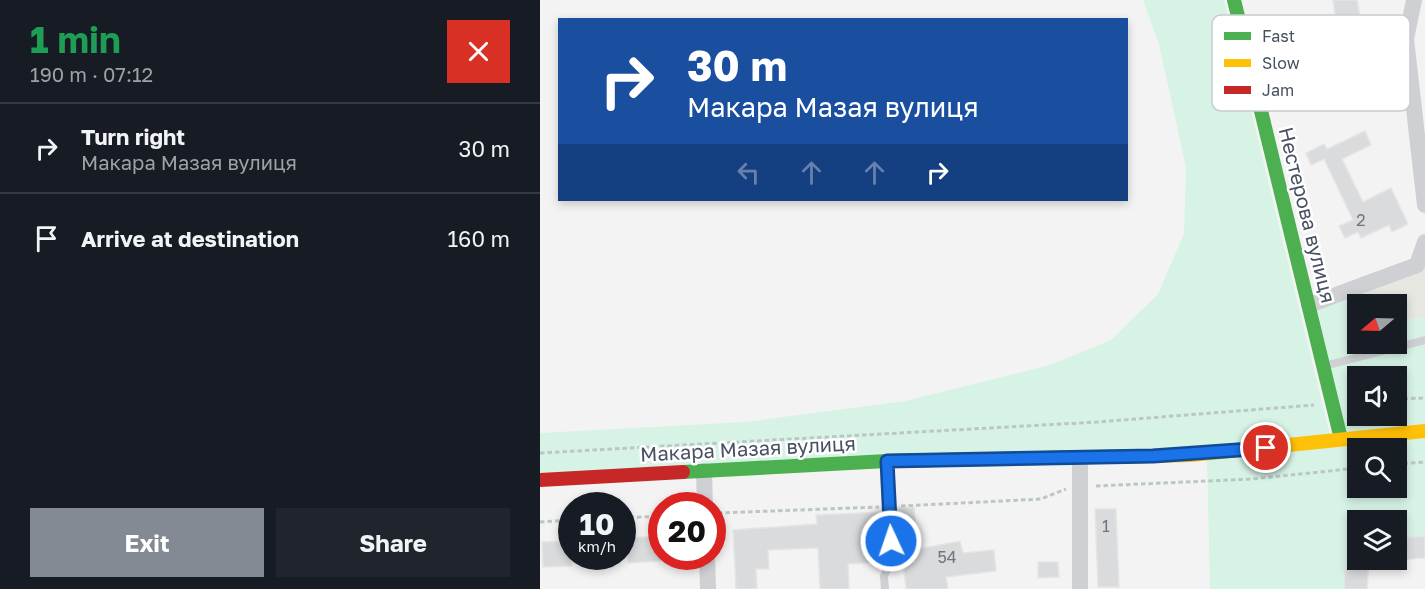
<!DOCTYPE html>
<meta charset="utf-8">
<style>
:root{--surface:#171b24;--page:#20242c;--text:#f1f3f6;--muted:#9ea1a6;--line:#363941;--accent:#848a94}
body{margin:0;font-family:"Golos Text",sans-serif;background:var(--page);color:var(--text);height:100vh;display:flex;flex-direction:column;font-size:22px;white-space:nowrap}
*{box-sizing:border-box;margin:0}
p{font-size:20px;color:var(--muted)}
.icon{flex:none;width:33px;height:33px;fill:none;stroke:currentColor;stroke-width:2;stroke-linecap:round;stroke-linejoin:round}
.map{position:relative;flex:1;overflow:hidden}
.side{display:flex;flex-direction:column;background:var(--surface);width:540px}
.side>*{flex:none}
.guide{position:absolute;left:18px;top:18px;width:570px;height:183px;border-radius:0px;box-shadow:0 3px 9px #0003;background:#1a4fa0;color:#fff;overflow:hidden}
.needle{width:39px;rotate:251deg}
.fabs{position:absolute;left:807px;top:294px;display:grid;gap:12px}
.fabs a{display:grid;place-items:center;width:60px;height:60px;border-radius:0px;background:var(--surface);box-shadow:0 3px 9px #0003;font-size:30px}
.speed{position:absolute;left:18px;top:492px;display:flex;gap:12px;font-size:30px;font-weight:700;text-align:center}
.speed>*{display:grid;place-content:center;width:78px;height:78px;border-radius:50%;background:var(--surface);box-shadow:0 3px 9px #0003;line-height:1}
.speed small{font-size:15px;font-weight:400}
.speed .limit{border:9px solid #d22;background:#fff;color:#111}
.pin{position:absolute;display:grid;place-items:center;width:51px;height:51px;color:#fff;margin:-26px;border:3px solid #fff;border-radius:50%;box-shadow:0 2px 6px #0007}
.me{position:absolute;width:66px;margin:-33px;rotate:357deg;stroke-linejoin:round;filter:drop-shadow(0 0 4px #0008)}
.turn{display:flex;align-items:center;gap:21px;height:126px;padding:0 30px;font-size:27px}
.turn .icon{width:78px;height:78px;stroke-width:2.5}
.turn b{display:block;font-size:42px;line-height:51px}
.lanes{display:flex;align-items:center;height:57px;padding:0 30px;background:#0003;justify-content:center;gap:30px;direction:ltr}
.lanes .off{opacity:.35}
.round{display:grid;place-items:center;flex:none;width:63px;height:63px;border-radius:0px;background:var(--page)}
.headline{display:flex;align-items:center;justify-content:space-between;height:102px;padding:0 30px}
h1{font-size:36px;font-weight:700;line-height:45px;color:#1e9e55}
.button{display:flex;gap:12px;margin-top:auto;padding:12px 30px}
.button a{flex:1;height:69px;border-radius:0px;background:var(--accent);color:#fff;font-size:24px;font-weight:700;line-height:69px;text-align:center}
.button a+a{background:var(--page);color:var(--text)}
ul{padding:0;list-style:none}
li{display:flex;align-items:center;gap:18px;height:90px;padding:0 30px;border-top:2px solid var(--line)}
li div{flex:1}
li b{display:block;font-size:22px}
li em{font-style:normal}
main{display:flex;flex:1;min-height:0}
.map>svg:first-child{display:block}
.commercial{fill:#e7e7e2}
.green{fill:#d7f3e6;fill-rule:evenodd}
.building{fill:#dadbdd;stroke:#e5e5e6;stroke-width:1.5}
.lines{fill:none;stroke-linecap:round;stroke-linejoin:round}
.path{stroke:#bbc7c6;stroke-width:3;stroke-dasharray:4.5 3;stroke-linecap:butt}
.lane{stroke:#ced0d4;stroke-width:8}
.street{stroke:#ced0d4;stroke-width:16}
.fast{stroke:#4caf50;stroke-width:14}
.slow{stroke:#ffc107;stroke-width:14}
.jam{stroke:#c62828;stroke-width:14}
.route-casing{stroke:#114b97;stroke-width:15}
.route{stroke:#1a73e8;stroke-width:10}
.labels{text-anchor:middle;stroke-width:5;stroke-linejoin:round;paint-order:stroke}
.number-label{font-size:16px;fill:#6e7581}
.street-label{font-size:20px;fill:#485161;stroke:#fff}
.key{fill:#fff;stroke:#c8cbd0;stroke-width:1.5}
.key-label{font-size:16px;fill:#485161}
</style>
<main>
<section class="side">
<div class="headline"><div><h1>1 min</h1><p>190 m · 07:12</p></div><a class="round" style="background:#d93025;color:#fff"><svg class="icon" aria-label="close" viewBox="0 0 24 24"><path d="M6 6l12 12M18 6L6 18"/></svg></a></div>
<ul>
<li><svg class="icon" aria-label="right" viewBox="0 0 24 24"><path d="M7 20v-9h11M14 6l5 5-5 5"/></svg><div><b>Turn right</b><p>Макара Мазая вулиця</p></div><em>30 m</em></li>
<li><svg class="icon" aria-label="arrive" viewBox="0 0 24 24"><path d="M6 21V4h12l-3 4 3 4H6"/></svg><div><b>Arrive at destination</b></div><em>160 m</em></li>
</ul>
<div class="button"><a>Exit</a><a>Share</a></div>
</section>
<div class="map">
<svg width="885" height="589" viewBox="0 0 885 589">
<rect width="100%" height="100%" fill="#f3f3f3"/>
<path class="commercial" d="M885,260V317L857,322L856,304H823L821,292Z"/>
<path class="green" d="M603,0H684L790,435L726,444L0,475V433L205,422L365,401L510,365L571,340L618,294L644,234L646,168L619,44Z
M821,292L823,304H818V344H856L857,322L885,317V426L806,434L777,308ZM818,376H856V416H818Z
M885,436V536L857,538L856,520H818L817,541L805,571L804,589H670L667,458ZM818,448H856V488H818Z"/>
<path class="building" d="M793,0H817L821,21L797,26Z
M825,131L831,145L802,159L823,202L851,188L868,224L852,232L849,225L821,238L818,232L805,238L799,226L813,220L784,159L771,165L766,153L784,144L787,149Z
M374,507L378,549L420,541L423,553L454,550L456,571L406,577L408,589H366L363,561H358L356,511L358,508Z
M555,509H576L579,587H558Z
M343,512L346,558L344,562L308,564L309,589H280L278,548L228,550L229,569H216L217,589H196L193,530L277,524L276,515Z
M122,536V561L88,563L87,538Z
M885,536V558L856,560V538Z
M32,541V566L3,567L2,542Z
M809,560H829L827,589H804L805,571Z
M498,562H518L519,577L498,578Z"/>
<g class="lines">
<path class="path" d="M856,399L885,398
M810,402H818
M0,453L557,422L774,405
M856,464L885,462
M556,486L712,479L818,468
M361,506L501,499L526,489
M178,513L339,507
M82,518L122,516
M0,522L32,520"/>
<path class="lane" d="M784,366L885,340
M345,589L344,576L352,559L347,462"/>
<path class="street" d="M874,0L866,39L885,205
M769,305L877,265L885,242
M164,471L165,506
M167,556L168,589
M540,589V458"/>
<path class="fast" d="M694,0L801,439
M143,472L347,461L609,456"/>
<path class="slow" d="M609,456L651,455L885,431"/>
<path class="jam" d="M0,480L143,472"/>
</g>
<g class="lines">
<defs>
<path id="route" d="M351,541L347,461L613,456L726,448"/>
</defs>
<use href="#route" class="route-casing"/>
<use href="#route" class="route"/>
</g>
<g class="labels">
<g class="number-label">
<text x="821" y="226">2</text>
<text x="566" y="532">1</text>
<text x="407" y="563">54</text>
</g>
<g class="street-label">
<text transform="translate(767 215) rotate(76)" y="7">Нестерова вулиця</text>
<text transform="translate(208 449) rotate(-3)" y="7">Макара Мазая вулиця</text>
</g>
</g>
<rect x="672" y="15" width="198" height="96" rx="9" class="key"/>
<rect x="684" y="32" width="27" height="8" fill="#4caf50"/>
<rect x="684" y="59" width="27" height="8" fill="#ffc107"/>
<rect x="684" y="86" width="27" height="8" fill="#c62828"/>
<g class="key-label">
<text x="722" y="42">Fast</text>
<text x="722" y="69">Slow</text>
<text x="722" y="96">Jam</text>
</g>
</svg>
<div class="fabs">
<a><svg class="needle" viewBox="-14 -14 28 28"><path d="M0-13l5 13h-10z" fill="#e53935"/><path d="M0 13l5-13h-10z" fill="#9ea1a6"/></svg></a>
<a><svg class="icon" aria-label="sound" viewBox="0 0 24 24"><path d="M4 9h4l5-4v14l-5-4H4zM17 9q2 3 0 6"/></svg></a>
<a><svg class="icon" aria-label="search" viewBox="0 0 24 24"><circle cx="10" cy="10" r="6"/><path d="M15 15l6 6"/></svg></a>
<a><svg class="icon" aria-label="layers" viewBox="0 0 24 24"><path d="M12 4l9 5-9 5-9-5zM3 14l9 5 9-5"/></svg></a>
</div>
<div class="speed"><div>10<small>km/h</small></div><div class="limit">20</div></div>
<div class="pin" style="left:726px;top:448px;background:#d93025"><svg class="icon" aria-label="arrive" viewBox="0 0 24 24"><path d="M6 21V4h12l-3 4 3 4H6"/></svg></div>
<svg class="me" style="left:351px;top:541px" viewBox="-20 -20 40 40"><circle r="17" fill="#1a73e8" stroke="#fff" stroke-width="3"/><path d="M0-11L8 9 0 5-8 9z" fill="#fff"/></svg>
<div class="guide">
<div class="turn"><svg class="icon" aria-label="right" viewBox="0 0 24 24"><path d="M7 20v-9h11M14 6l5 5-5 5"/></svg><div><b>30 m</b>Макара Мазая вулиця</div></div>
<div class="lanes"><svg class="icon off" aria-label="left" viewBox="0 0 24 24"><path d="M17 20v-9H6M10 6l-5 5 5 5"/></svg><svg class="icon off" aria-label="ahead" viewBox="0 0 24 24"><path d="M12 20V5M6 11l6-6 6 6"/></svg><svg class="icon off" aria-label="ahead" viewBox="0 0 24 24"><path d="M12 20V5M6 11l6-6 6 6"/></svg><svg class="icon" aria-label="right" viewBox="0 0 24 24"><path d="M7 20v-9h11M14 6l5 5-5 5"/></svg></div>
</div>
</div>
</main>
